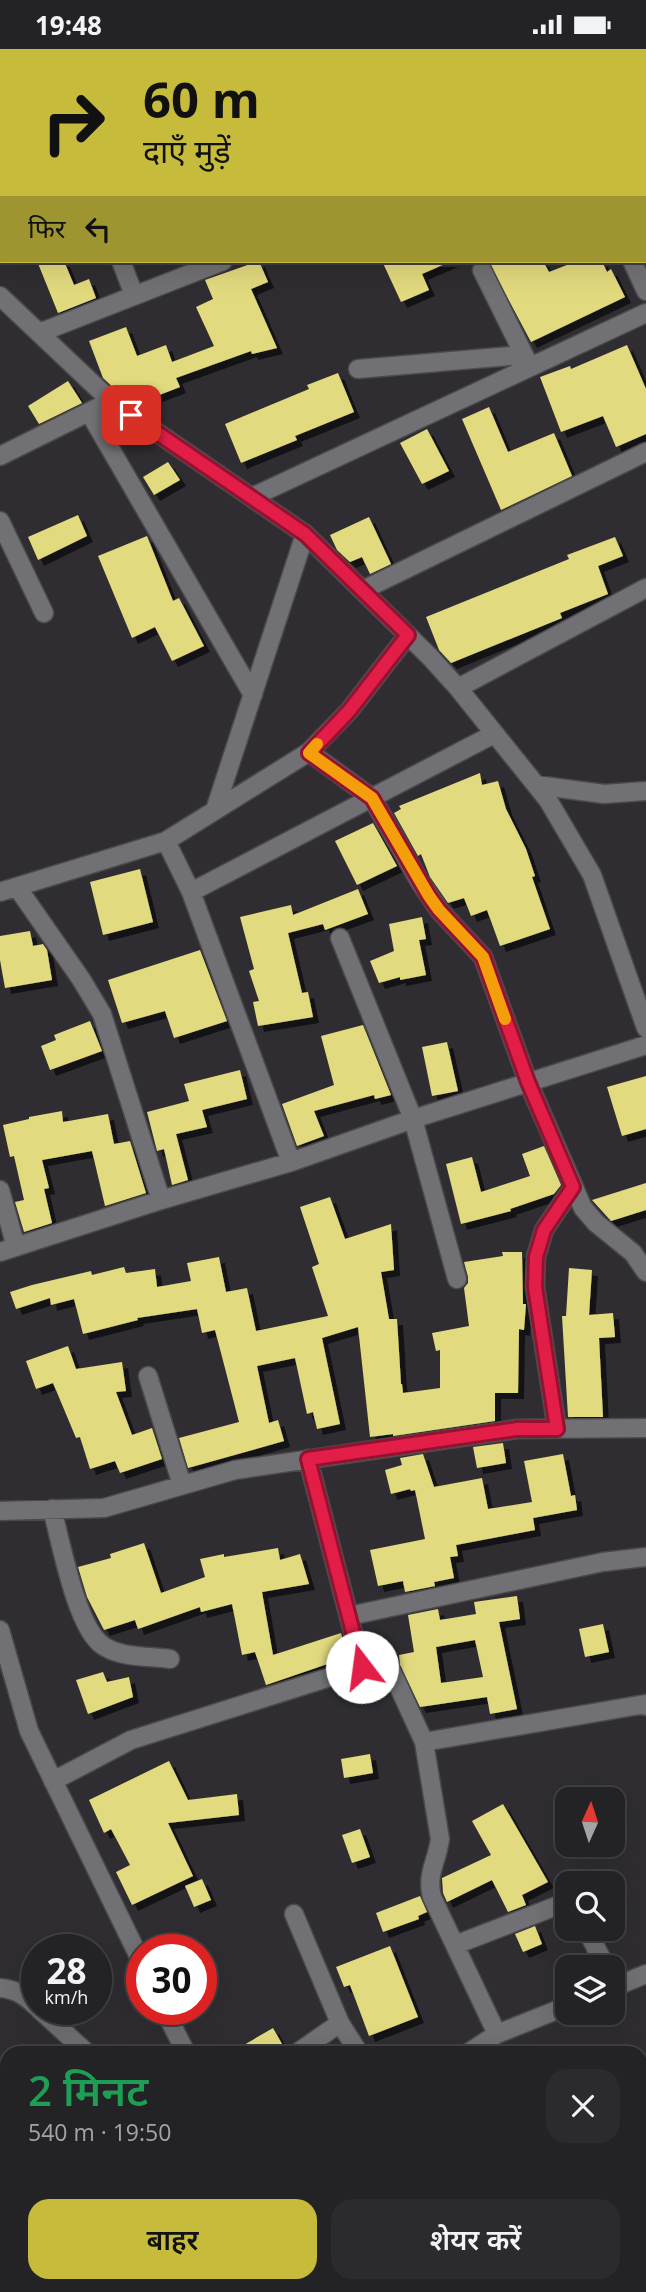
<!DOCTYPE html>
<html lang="hi">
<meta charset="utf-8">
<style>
:root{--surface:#232225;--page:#2b2a2d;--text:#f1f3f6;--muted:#a3a4a7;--line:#403f42;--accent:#c7bb3c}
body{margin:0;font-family:"Open Sans","Noto Sans Devanagari",sans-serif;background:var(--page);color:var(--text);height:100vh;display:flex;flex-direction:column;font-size:26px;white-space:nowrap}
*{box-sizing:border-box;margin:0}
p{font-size:23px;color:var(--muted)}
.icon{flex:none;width:38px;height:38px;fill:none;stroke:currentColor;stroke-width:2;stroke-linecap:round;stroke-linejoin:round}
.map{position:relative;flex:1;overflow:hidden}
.details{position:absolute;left:0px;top:1997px;width:648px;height:247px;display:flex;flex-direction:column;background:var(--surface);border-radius:21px 21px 0 0;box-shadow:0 7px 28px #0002,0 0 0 2px var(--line)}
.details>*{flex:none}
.guide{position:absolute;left:0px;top:0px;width:648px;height:214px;box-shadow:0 7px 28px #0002,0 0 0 2px var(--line);background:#c7bb3c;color:#111;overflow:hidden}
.needle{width:46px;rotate:3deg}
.controls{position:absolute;left:555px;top:1738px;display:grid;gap:14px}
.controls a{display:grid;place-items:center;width:70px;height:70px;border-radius:14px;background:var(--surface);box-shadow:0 7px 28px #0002,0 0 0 2px var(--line);font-size:35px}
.speed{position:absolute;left:21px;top:1885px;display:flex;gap:14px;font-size:35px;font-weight:700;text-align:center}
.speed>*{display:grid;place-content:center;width:91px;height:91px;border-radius:50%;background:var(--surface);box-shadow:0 7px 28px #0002,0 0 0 2px var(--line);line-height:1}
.speed small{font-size:18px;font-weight:400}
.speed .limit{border:10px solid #d22;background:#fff;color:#111}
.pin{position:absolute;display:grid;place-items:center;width:60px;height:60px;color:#fff;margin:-30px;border-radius:14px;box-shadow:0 4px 10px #0006}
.me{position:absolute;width:77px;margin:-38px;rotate:345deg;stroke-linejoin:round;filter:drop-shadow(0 0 5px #0008)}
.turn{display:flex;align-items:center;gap:24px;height:147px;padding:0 28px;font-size:32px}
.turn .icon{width:91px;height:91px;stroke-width:2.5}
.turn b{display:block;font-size:49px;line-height:60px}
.then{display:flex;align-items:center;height:66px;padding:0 28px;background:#0003;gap:14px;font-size:26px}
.round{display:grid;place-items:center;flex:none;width:74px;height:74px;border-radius:21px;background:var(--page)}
.headline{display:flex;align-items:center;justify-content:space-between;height:119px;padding:0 28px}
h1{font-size:42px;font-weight:600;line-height:52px;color:#1e9e55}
.button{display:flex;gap:14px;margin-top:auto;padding:14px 28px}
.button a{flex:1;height:80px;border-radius:21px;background:var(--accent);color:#111;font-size:28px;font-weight:600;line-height:80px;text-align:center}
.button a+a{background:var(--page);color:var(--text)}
.status{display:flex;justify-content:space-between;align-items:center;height:49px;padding:0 35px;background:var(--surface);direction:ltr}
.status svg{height:19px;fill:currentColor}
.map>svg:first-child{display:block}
.building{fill:#e2da7e;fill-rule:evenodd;filter:url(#shadow)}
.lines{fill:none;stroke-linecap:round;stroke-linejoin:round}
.street-casing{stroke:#4a494c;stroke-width:21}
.secondary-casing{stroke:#4a494c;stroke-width:21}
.street{stroke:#717074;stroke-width:18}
.secondary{stroke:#887e96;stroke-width:18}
.route-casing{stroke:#92132f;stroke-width:18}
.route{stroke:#e11d48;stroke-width:12}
.slow{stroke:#f59e0b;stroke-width:12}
</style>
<div class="status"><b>19:48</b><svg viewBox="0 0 49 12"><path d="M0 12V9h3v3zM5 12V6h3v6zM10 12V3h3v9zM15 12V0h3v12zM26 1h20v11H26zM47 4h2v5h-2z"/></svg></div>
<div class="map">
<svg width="646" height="2243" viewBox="0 0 646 2243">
<defs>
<filter id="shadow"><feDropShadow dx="6" dy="6" stdDeviation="0" flood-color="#0009"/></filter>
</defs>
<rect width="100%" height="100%" fill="#2f2d31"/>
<path class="building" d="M37,212H64L74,236L89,230L96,249L58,264Z
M259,212L268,233L251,240L277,299L252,305L251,302L176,329L180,338L136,355L126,348L121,339L116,341L103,329L89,292L126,278L137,307L166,296L172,313L214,297L196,258L213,250L205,231Z
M382,212H452L422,225L429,241L401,253Z
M488,212H543L549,223L577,212H602L607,223L611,220L625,248L531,293Z
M627,296L646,340V385L616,398L603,367L561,383L540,328L570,317L571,320Z
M338,324L354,363L295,387L297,391L241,414L225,375L309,340L307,336Z
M68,332L82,354L39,375L28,357Z
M489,358L508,403L554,384L572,427L501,461L462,370Z
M427,380L449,422L422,435L400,394Z
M168,413L180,431L154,446L143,428Z
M78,466L87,487L38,511L28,488Z
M369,468L391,515L370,525L362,508L350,513L337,501L330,486Z
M147,487L173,552L179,549L204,597L172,612L155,578L132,589L98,507Z
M615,488L623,507L598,517L608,545L560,564L562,569L451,614L439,601L426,568L569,510L567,506Z
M480,724L482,736L498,732L506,760L526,800L535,827L532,828L550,880L500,897L487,861L471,867L464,849L448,854L430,828L421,805L418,807L394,764L401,760L399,757Z
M373,774L397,817L357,836L335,792Z
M140,820L153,873L103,886L90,833Z
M358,840L368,865L325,881L323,875L288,884L302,944L308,943L313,968L258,977L253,953L259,952L249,922L254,920L240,868L291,856L293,866Z
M422,868L426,890L419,891L426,926L400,931V928L379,934L370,912L394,902L389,875Z
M30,882L33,897L43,895L47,901L52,931L5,939L0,911V887Z
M200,901L227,972L174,989L165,962L122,974L108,931Z
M90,972L102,1002L50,1021L41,997L56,991L54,986Z
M363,976L391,1046L375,1050L374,1046L314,1062L324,1087L297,1097L282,1055L334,1036L321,987Z
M447,993L458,1042L432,1047L422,998Z
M240,1021L247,1050L202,1061L207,1078L176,1085L188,1131L172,1136L164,1100L157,1102L147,1063L189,1052L184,1035Z
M646,1027V1080L622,1087L607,1038Z
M62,1062L63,1073L108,1065L114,1095L130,1092L146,1144L105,1157L92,1102L42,1111L49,1139L44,1140L52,1174L24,1183L15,1153L24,1151L14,1107L10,1108L3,1076L29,1070V1068Z
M544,1097L561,1136L554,1145L510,1160L511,1162L461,1175L446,1115L472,1108L481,1143L530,1127L522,1105Z
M646,1134V1161L611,1172L592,1151Z
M330,1148L345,1190L391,1175L394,1221L381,1223L389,1270H397L401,1335H402L403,1344L440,1339V1301L436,1302L432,1284L469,1277L464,1239L468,1234V1228L464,1213L503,1207L502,1203H522L523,1255H526L524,1281L519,1280L518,1344H495V1372L393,1387V1385L370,1388L358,1278L322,1289L340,1375L317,1380L313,1363L307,1365L295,1309L257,1317L269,1374L278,1371L284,1392L188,1419L179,1389L239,1373L215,1281L202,1284L197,1260L137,1269L138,1271L83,1285L74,1250L51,1256L50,1249L16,1260L10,1243L32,1236L91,1222L92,1226L124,1218L126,1224L155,1220L157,1238L191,1232L187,1214L219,1208L226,1243L247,1239L256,1282L328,1267L312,1218L319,1215L300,1158Z
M569,1219L592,1221L589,1266L613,1264L615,1288L599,1289L603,1368H568L562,1267H566Z
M68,1297L76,1320L122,1313L126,1342L116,1343L132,1386L152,1379L162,1410L120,1424L115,1412L90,1420L80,1388L76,1389L53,1334L36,1340L26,1312Z
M503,1394L506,1414L477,1419L473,1398Z
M423,1405L434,1438L482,1429L488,1460L532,1453L524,1412L563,1405L571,1447L575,1446L577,1461L533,1469L535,1481L456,1496L458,1507L450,1508L454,1529L434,1533L435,1537L405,1543L403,1532L378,1537L370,1501L425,1490L415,1441L411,1442L410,1440L391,1445L385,1421L402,1416L400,1409Z
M144,1494L161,1544L205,1528L200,1510L224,1505V1508L278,1499L280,1511L300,1505L309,1535L262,1543L273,1606L341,1584L348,1608L266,1636L255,1603L242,1606L232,1555L201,1563L200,1558L138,1580L135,1571L104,1581L87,1548L78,1518L111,1509L110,1505Z
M517,1547L520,1570L499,1573L517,1660L490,1665L487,1648L420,1658L400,1616L399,1606L414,1603L408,1566L438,1560L440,1571L476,1565L474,1553ZM475,1591L483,1628L441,1634L436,1598Z
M603,1575L609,1603L585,1608L579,1580Z
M103,1623L107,1633L129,1628L133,1648L88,1665L76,1631Z
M370,1705L373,1724L344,1729L341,1710Z
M169,1712L188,1751L237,1745L239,1766L168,1774L193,1827L132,1856L116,1823L130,1816L111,1780L104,1784L89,1751Z
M503,1755L548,1833L522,1846L526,1856L508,1863L492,1831L447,1853L443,1844L442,1829L491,1806L472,1772Z
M360,1780L370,1808L352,1814L342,1786Z
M202,1830L211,1851L194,1858L185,1837Z
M420,1847L427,1863L418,1867L419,1870L383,1883L376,1864Z
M535,1877L542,1895L523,1903L515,1885Z
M390,1897L418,1968L369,1987L350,1936L344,1938L336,1918Z
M273,1979L282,1995L266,2004H230Z"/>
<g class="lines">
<defs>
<path id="street" d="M274,0L275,2
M438,0L439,2
M40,2L42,0
M511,2L515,0
M0,34L2,32
M121,212L134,246
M632,212L646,242
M482,221L527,312
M0,247L111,352
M39,284L223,212
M358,320L522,306
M89,363L253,646
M0,407L111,352L305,485L430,608L458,639L548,751L592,826L646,979
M252,448L646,264
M0,472L44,564
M363,541L646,403
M458,639L646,539
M309,703L372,749L420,833L439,861L483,908L528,1033L583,1159L596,1174L633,1204L646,1223
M536,736L604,745L646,742
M215,761L305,485
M166,792L309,703L349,662L408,586
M17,838L81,930L102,965L161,1151
M0,843L166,792L191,843
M340,889L413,1070L457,1230
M291,1113L191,843L494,685
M0,1141L16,1198
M0,1203L161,1151L291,1113L413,1070L646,996
M148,1327L182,1436
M557,1380L535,1238L536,1208L544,1181L573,1138
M52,1460C61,1493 76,1577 102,1596C120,1609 148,1607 170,1610
M0,1462L104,1459L235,1421L517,1380L646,1379
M349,1567L603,1513L646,1508
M0,1581L29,1682L142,1914
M362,1618H380L392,1623L424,1693L645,1655L646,1657
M424,1693L440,1790C437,1813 426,1825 432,1848L497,1985
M53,1732L131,1691L362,1618L308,1410
M294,1865L340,1974
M586,1880L606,1918
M455,1896L559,1856L567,1858
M0,1939C16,1940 25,1947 37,1958
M612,1939L646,1925
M39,1960L87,2004
M164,1960L186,2004
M297,2004L340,1974L359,2004
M468,2004L497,1985L567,1957
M640,2089L646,2086
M305,2236L308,2243
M481,2236L485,2243
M565,2236L568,2243
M627,2243L646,2236"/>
<path id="secondary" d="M0,2142L7,2149
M0,2179L7,2186
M56,2236L63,2243
M95,2236L101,2243"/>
</defs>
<use href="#street" class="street-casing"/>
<use href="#secondary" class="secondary-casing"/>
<use href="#street" class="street"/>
<use href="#secondary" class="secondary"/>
</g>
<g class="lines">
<defs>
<path id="route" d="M131,366L305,485L408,586L349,662L309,704L372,749L429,847L439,861L483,908L528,1033L573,1138L544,1181L536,1208L535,1238L557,1380H517L308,1410L362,1618"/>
</defs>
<use href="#route" class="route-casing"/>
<use href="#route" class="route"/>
<path class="slow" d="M317,695L309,704L372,749L429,847L439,861L483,908L505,970"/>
</g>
</svg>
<div class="controls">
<a><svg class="needle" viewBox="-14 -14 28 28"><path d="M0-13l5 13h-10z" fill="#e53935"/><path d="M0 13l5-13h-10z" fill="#a3a4a7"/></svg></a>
<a><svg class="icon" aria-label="search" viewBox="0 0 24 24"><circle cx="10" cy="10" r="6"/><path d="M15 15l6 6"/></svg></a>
<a><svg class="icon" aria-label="layers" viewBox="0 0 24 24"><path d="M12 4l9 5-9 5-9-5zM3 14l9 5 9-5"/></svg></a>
</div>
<div class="speed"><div>28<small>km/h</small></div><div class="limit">30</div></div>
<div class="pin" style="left:131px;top:366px;background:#d93025"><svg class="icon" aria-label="arrive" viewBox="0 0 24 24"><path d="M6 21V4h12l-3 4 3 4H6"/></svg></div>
<svg class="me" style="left:362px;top:1618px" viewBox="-20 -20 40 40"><circle r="19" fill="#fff"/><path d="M0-13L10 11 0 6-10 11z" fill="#e11d48"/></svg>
<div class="guide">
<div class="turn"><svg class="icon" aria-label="right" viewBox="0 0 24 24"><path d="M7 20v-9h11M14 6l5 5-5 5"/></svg><div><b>60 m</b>दाएँ मुड़ें</div></div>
<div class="then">फिर<svg class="icon" aria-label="left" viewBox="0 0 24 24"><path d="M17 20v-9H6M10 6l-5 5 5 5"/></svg></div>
</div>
<section class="details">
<div class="headline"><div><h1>2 मिनट</h1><p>540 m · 19:50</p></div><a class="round"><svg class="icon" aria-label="close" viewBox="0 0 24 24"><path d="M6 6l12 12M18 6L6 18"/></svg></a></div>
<div class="button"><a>बाहर</a><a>शेयर करें</a></div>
</section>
</div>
